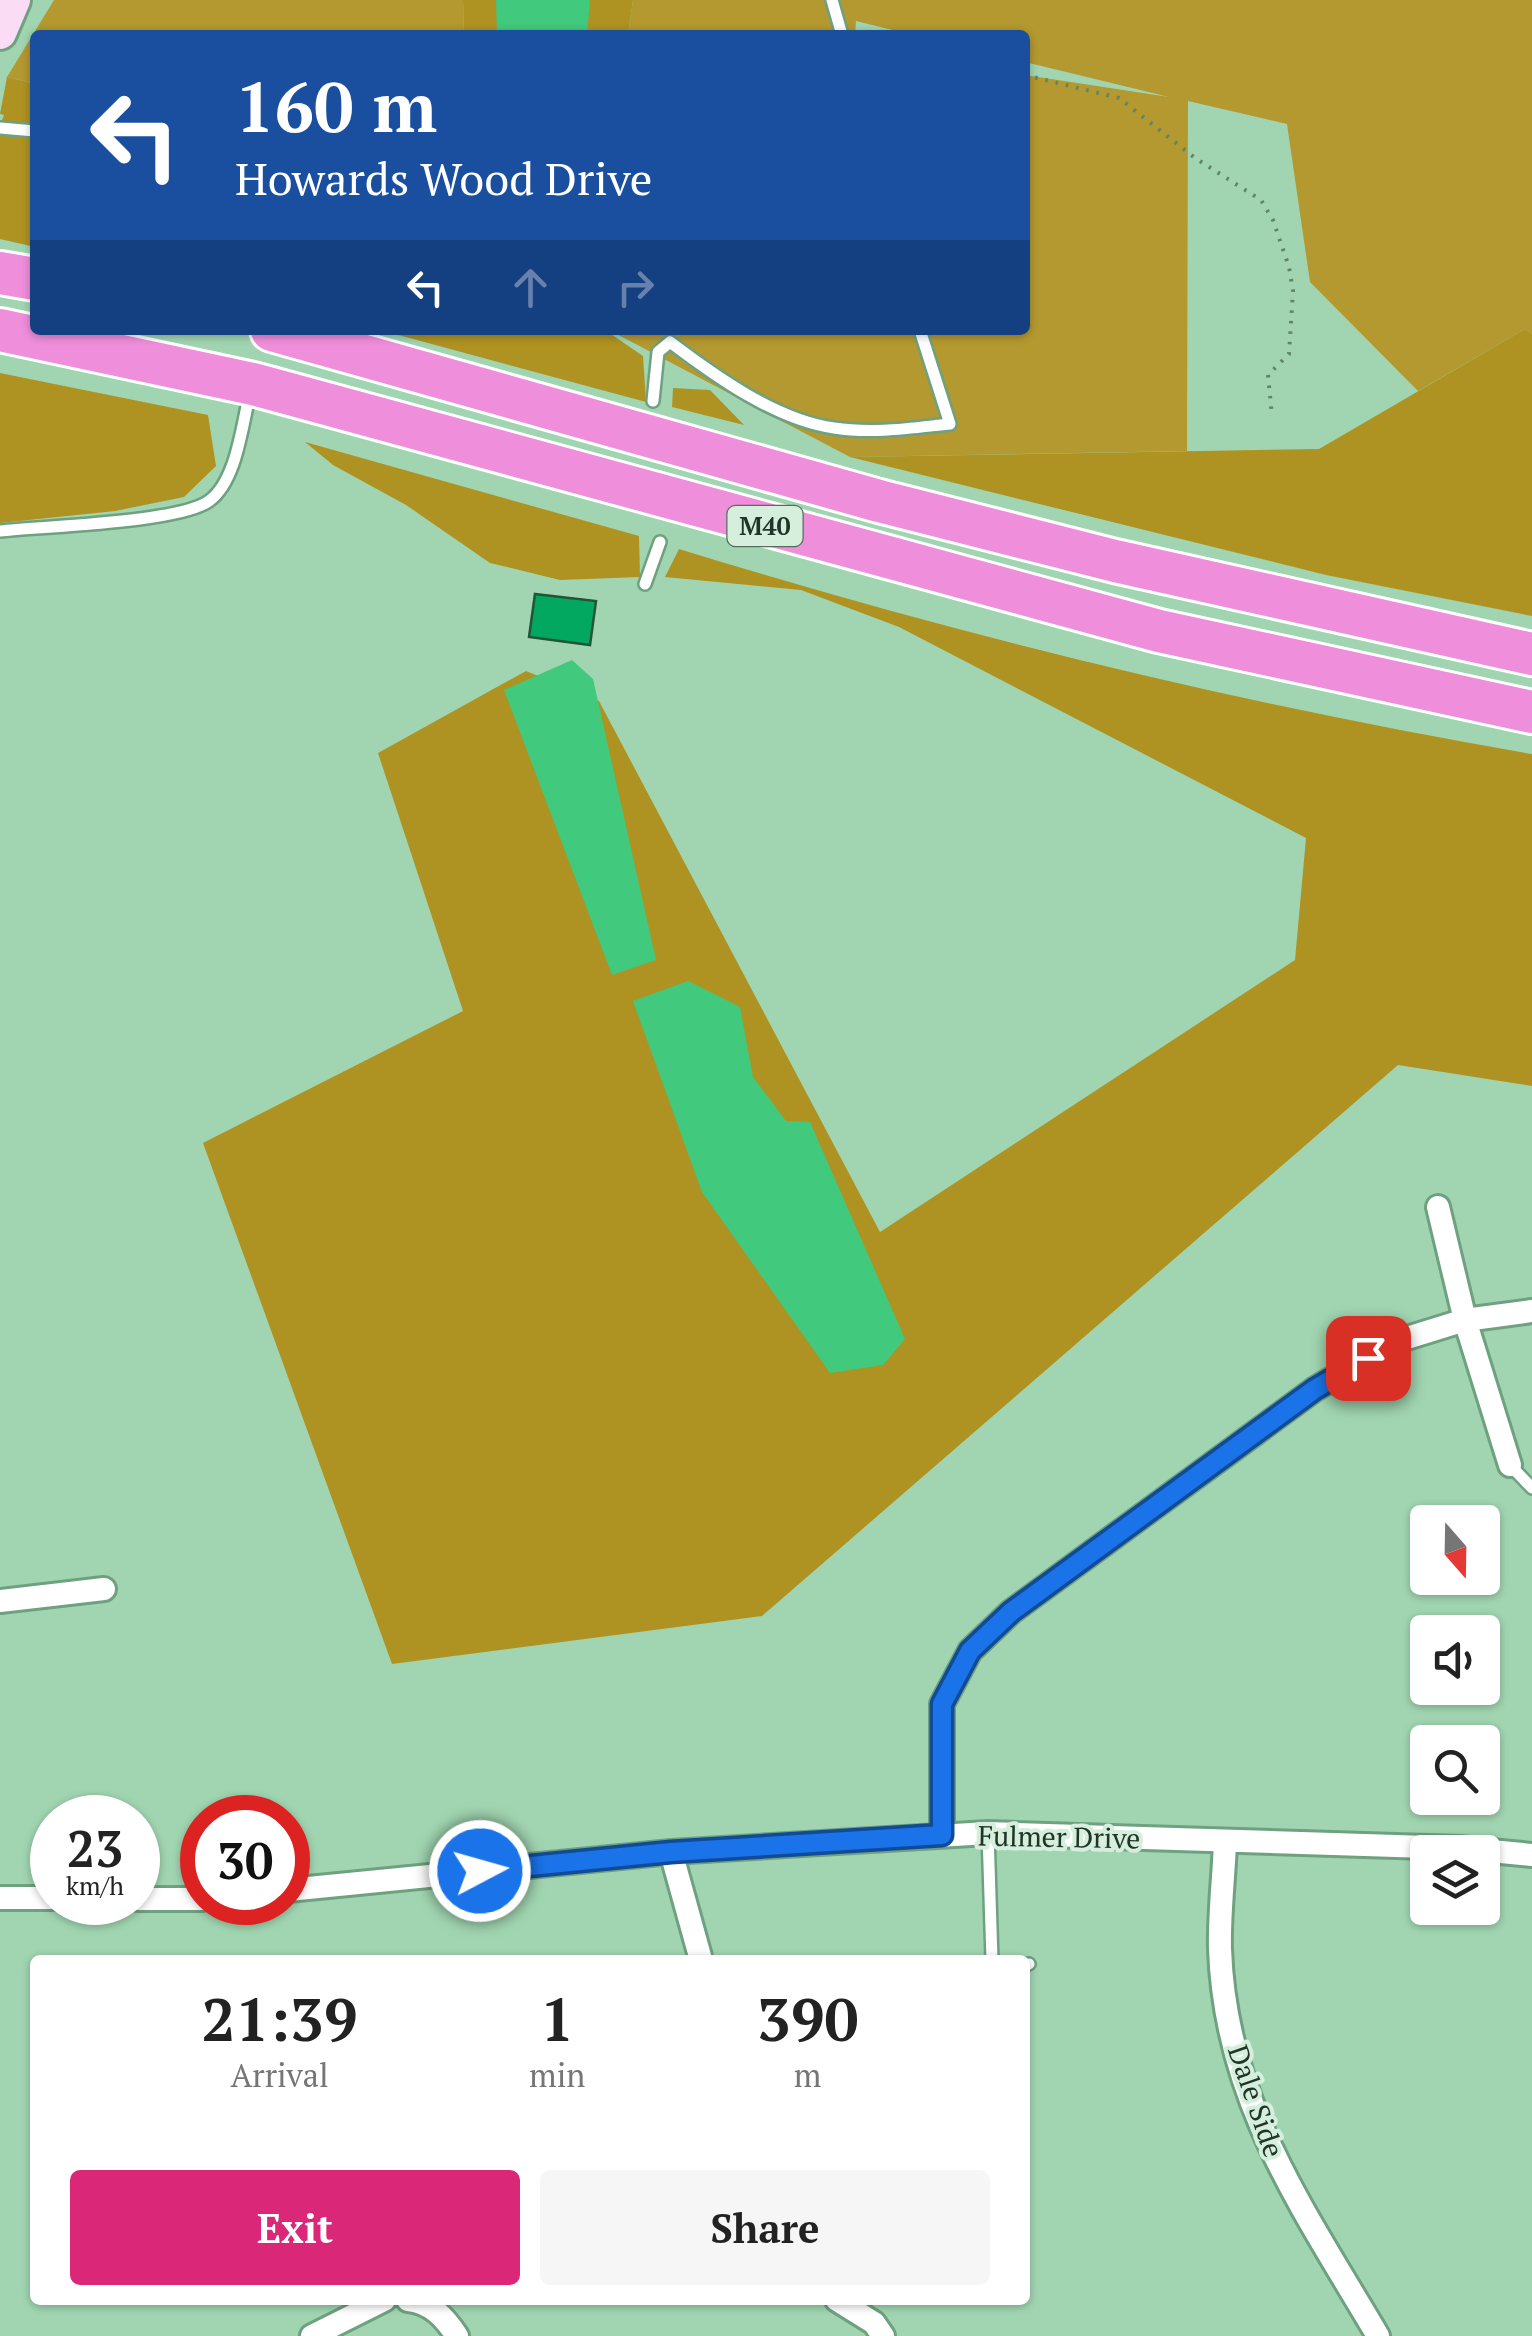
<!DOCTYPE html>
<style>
:root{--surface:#fff;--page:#f6f6f6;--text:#222;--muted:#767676;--accent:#db2777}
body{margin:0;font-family:"PT Serif",serif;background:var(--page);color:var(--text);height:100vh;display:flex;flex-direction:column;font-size:38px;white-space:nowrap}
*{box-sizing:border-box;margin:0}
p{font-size:32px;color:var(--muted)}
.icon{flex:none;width:55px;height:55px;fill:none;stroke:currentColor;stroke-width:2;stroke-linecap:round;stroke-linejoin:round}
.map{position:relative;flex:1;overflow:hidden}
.sheet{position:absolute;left:30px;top:1955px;width:1000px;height:350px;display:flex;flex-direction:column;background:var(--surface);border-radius:10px;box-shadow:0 2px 8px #0004}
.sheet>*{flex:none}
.top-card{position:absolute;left:30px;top:30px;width:1000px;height:305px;border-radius:10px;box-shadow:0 2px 8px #0004;background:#1a4fa0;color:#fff;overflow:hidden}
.needle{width:65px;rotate:160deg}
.tools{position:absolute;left:1410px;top:1505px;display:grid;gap:20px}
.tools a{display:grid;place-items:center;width:90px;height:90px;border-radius:10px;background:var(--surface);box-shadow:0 2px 8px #0004;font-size:50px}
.speed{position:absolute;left:30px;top:1795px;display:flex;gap:20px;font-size:50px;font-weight:700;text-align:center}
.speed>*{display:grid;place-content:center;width:130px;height:130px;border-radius:50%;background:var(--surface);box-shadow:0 2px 8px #0004;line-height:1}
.speed small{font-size:25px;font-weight:400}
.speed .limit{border:15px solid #d22;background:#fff;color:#111}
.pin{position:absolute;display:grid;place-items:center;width:85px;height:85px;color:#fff;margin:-42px;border-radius:20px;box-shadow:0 5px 15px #0006}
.me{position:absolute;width:110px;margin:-55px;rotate:84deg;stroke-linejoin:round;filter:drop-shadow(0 0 8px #0008)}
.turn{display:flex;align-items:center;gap:35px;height:210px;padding:0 40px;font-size:45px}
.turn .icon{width:130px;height:130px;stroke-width:2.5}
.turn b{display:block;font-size:70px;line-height:85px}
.lanes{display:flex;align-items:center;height:95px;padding:0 40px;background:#0003;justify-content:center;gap:50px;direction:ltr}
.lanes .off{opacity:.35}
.eta{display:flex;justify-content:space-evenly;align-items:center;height:170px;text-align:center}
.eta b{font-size:60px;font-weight:700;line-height:70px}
.cta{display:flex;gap:20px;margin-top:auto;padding:20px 40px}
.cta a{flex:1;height:115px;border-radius:10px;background:var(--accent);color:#fff;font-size:40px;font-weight:700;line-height:115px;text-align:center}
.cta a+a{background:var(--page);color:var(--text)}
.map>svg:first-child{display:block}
.green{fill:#b3992f}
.forest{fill:#ae9322}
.water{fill:#41c97d}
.building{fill:#02a860;stroke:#225436;stroke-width:2.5}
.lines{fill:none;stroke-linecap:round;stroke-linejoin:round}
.lane-casing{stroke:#6ea17f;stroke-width:16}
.street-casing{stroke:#6ea17f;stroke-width:28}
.secondary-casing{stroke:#6ea17f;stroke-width:38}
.highway-casing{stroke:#fff;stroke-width:48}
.path{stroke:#5f846b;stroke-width:4;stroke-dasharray:2.5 8;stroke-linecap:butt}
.lane{stroke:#fff;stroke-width:11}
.street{stroke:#fff;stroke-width:22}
.secondary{stroke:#faddf4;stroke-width:32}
.highway{stroke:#ef8edb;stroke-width:42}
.route-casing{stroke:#114b97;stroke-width:25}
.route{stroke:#1a73e8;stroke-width:18}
.labels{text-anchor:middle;stroke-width:8;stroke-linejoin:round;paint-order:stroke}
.shield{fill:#d5efdc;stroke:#566d5d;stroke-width:2.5}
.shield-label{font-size:25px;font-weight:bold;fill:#203527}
.street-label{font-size:28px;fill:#203527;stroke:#d5efdc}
</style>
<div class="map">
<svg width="1532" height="2336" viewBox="0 0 1532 2336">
<rect width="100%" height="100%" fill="#a1d5b1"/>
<path class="green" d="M54,0H463L464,35H35V84L7,77Z
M633,0H1532V334L1525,329L1418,391L1310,282L1287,124L1188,101L1187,451L850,457L609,330H1025V75L1169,97L1025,62V35H913L856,21L855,35H628Z"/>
<path class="forest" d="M463,0H633L628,35H464Z
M7,77L35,84V247L0,239V125L4,115L0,114Z
M1525,329L1532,334V616L1326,575L850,457L1319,449Z
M380,330H605L643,356L646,402Z
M0,373L208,415L216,466L184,497L115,511L0,523Z
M673,388L710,390L744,425L672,407Z
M305,442L639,536L640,577L560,580L490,563L406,505L333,465Z
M679,549C959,635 1244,705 1532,754V1086L1398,1065L762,1616L392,1664L203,1143L463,1011L378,753L526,671L599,701L880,1232L1295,960L1306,838L899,627L801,590L665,577Z"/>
<path class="water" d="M496,0H590L587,35H497Z
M572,660L593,679L656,960L612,975L504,690Z
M688,981L740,1007L753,1077L786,1121L810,1122L905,1339L883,1365L830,1373L702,1192L633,1001Z"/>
<path class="building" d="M535,594L596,601L590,645L529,637Z"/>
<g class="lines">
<defs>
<path id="lane" d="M832,0L842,35
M0,128L35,131
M653,401L658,352L670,342C715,376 776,420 834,428C873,434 911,428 950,424L920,330
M0,531C43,526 178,523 209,501C237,481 242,424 250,393
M645,584L660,542
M1510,1465L1532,1488
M988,1833L992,1960
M1025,1965L1029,1964"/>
<path id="street" d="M1438,1207L1465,1320L1510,1465
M0,1601L104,1589
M942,1835V1704L970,1651L1011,1612L1315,1389L1394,1342L1465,1320L1532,1311
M1225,1841C1224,1876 1219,1913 1220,1949C1225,2101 1304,2210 1378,2336
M671,1852L701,1960
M288,1890L671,1852L988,1833L1459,1848L1532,1855
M0,1898H52
M138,1899H202
M408,2300C431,2302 445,2318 457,2336
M837,2300L874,2323L883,2336
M312,2336L384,2300"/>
<path id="secondary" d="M0,33L14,0"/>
<path id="highway" d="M0,273L35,279
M0,330L253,384L1159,631L1532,712
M272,330L879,501L1115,561L1532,654"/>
</defs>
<use href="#lane" class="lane-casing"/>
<use href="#street" class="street-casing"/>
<use href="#secondary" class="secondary-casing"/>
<use href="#highway" class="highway-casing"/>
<path class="path" d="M1025,75L1119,98L1195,158L1261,200L1273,220L1289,267L1293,291L1289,354L1268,375L1272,416"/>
<use href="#lane" class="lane"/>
<use href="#street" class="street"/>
<use href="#secondary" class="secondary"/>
<use href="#highway" class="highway"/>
</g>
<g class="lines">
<defs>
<path id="route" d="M480,1871L671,1852L942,1835V1704L970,1651L1011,1612L1315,1389L1368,1358"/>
</defs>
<use href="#route" class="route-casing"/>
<use href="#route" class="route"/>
</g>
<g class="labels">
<rect class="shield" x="727.5" y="506" width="75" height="40" rx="8"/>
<g class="shield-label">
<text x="765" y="535">M40</text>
</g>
<g class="street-label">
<text transform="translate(1059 1837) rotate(1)" y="10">Fulmer Drive</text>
<text transform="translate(1256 2101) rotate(71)" y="10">Dale Side</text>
</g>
</g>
</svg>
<div class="tools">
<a><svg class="needle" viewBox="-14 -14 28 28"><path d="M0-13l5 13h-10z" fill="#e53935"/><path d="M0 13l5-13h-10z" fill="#767676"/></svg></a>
<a><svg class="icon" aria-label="sound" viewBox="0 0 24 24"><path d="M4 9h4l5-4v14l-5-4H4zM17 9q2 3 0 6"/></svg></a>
<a><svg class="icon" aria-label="search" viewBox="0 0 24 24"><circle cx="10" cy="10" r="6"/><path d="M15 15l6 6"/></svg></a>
<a><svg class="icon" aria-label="layers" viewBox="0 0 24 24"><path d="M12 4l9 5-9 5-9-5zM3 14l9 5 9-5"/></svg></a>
</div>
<div class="speed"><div>23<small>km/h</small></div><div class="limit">30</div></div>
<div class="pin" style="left:1368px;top:1358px;background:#d93025"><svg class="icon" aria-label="arrive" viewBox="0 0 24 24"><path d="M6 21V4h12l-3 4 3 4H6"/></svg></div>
<svg class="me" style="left:480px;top:1871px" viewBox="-20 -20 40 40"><circle r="17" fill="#1a73e8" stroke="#fff" stroke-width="3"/><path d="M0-11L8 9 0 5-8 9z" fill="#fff"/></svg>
<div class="top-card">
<div class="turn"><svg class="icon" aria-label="left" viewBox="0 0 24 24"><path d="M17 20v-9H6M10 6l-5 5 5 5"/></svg><div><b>160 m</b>Howards Wood Drive</div></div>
<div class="lanes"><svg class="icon" aria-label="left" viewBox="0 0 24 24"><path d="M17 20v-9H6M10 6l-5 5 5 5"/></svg><svg class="icon off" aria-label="ahead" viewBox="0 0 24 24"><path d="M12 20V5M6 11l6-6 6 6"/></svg><svg class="icon off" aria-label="right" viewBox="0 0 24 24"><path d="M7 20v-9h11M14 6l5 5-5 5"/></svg></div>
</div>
<section class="sheet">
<div class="eta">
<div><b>21:39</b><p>Arrival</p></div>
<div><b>1</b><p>min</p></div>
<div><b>390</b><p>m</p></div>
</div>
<div class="cta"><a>Exit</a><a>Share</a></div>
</section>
</div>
